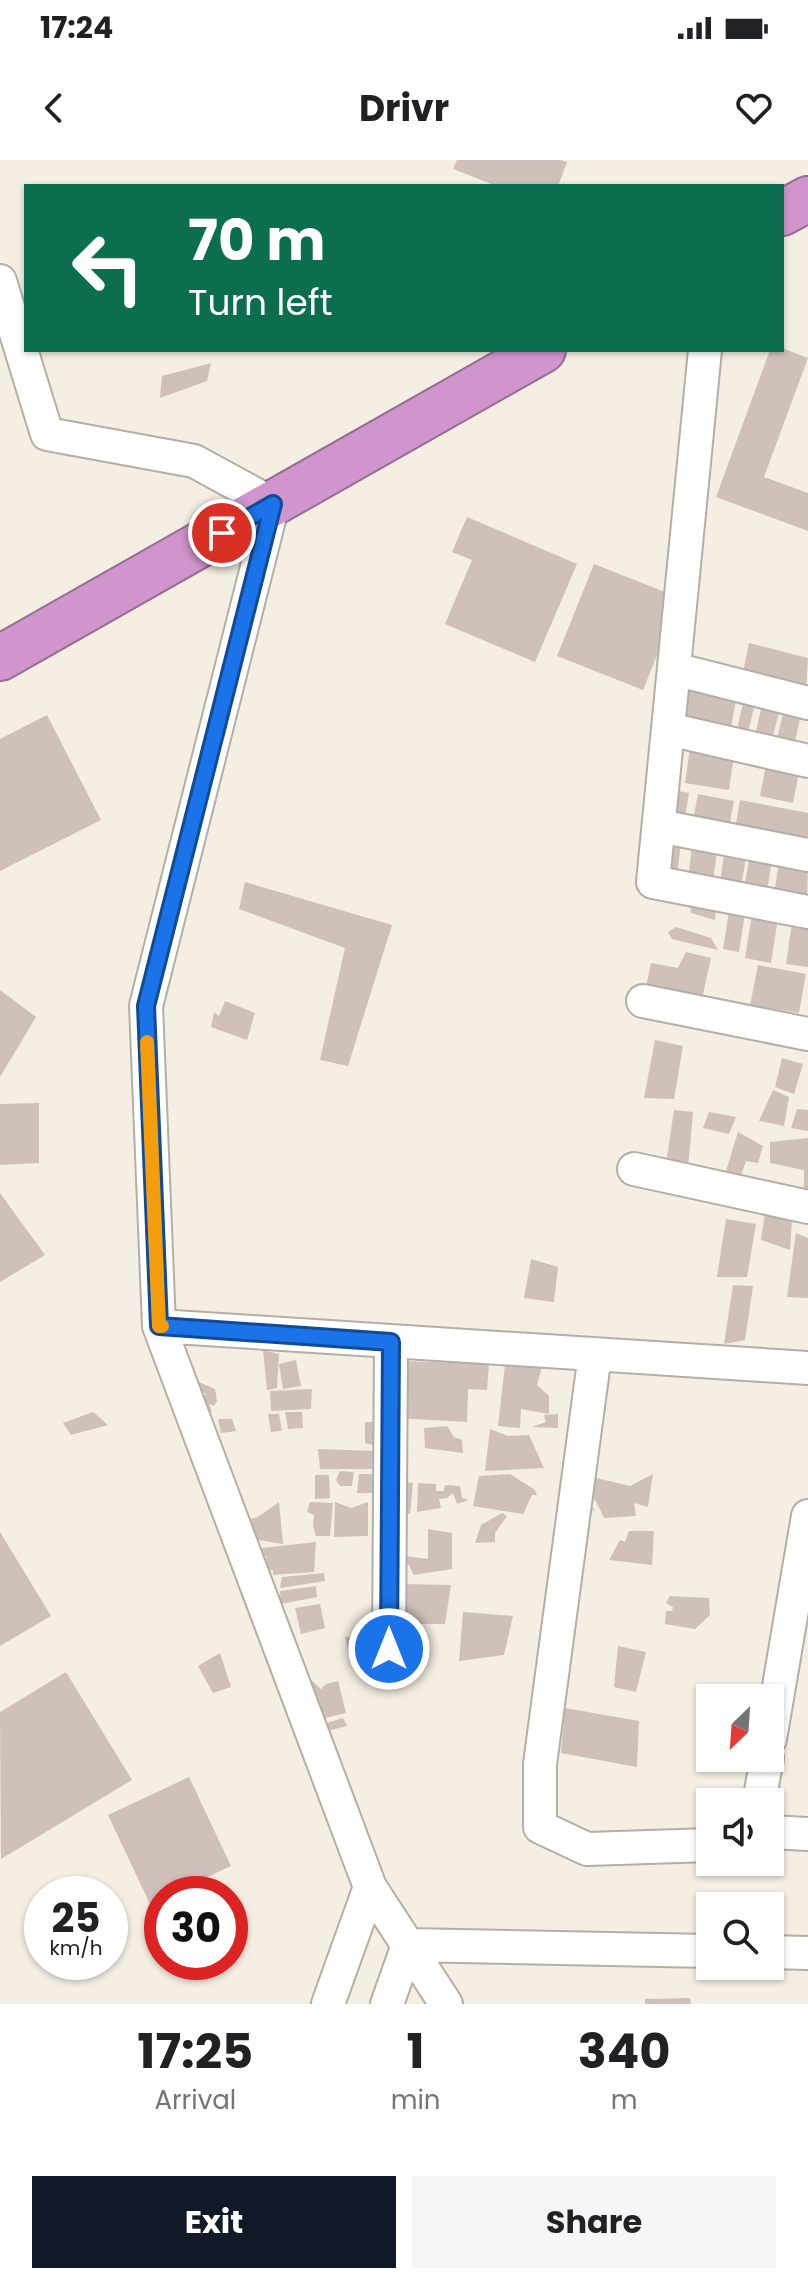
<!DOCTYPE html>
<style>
:root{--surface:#fff;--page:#f6f6f6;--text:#202124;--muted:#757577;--accent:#111827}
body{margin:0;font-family:Poppins,sans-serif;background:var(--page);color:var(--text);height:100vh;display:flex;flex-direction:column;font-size:30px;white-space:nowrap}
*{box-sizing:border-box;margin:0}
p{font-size:26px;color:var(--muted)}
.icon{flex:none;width:44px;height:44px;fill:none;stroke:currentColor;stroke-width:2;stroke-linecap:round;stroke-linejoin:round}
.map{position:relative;height:1844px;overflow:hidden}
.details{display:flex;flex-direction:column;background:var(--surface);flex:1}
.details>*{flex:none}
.hud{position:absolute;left:24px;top:24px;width:760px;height:168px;border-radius:0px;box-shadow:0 2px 6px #0004;background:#0b6e4f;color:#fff;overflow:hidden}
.needle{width:52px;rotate:205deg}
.tools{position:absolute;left:696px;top:1524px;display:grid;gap:16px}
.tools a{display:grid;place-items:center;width:88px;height:88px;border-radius:0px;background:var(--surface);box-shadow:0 2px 6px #0004;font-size:40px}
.speed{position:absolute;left:24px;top:1716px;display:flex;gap:16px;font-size:40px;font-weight:700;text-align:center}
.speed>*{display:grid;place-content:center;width:104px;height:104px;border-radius:50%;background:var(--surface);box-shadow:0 2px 6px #0004;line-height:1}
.speed small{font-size:20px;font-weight:400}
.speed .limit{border:12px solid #d22;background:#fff;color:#111}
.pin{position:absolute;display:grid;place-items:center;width:68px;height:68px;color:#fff;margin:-34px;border:4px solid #fff;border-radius:50%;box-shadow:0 2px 8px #0007}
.me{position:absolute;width:88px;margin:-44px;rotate:0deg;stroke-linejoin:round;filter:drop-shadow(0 0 6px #0008)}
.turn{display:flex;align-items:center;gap:28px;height:168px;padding:0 32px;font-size:36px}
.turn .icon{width:104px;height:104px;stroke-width:2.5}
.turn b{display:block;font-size:56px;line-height:68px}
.eta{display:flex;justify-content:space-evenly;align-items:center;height:136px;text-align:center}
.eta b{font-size:48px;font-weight:700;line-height:56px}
.button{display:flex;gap:16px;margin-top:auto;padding:16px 32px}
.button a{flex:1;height:92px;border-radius:0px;background:var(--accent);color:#fff;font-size:32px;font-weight:700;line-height:92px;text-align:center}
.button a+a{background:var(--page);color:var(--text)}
.status{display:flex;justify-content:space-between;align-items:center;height:56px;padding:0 40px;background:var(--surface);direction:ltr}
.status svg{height:22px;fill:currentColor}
header{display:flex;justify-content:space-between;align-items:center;height:104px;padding:0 32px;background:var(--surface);font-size:36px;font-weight:700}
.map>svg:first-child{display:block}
.building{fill:#cfc0ba}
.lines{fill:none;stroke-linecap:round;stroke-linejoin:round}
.minor-casing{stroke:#b4afa3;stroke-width:36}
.highway-casing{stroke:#966e90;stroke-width:48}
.minor{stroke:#fff;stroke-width:32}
.highway{stroke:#d095cc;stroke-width:44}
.route-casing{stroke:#114b97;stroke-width:20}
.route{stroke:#1a73e8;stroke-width:14}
.slow{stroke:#f59e0b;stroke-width:14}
</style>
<div class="status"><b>17:24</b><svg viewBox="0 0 49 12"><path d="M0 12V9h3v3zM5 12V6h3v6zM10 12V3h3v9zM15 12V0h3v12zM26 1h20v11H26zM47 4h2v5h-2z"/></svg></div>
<header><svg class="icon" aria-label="back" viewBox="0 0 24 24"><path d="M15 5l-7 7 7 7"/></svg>Drivr<svg class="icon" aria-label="heart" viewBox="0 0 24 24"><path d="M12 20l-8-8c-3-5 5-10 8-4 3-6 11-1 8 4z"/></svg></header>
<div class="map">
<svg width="808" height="1844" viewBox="0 0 808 1844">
<rect width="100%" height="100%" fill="#f4efe2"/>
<path class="building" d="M457,0H561L567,2L558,26H497L453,9Z
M782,188L808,198L764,317L808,333V371L716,337L770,190Z
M211,203L207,221L160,238L162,216Z
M467,357L577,404L535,502L445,464L472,400L452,392Z
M594,404L680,438L643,530L557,496Z
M749,483L808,498L806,533L742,518Z
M686,525L737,534L730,573L679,563Z
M744,538L756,540L747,576L736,574Z
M763,540L781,544L771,584L754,580Z
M785,546L802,550L793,590L775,586Z
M47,555L101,660L0,711V579Z
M690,588L734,595L729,630L685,623Z
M767,600L800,607L793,643L760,636Z
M668,629L689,633L684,662L663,658Z
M698,634L734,641L728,672L692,665Z
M740,640L808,653V688L734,674Z
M664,681L681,683L677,715L659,713Z
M692,686L717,689L713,723L688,720Z
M725,688L747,692L741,726L720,723Z
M750,695L772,699L767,732L744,728Z
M779,702L808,706L807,741L774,735Z
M245,722L392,765L348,906L320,900L345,788L239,749Z
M689,740L717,744L715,760L691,753Z
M730,745L746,747L739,792L723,789Z
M753,748L779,752L771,803L745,798Z
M793,756L808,758V807L786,804Z
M676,767L711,778L718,790L672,779L668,772Z
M686,792L711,798L699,852L645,832L651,803L678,808Z
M758,805L806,814L799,853L750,845Z
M0,830L36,857L0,917Z
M225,841L255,853L247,880L211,867L214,852L219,856Z
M655,880L683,886L674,939L644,938Z
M782,898L803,904L794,934L775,927Z
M773,930L789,937L784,966L759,961Z
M39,943V1003L0,1005V944Z
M797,949L808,950V971L791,968Z
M674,950L693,952L688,1008L666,1004Z
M709,952L736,957L729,974L703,968Z
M738,972L763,986L758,1003L746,1001L737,1026L722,1024Z
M808,978V1037H804V1010L770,1003V982Z
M0,1033L45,1095L0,1122Z
M765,1053L792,1060L790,1090L761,1080Z
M726,1059L756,1064L747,1117H717Z
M796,1073L808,1078V1138L787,1137Z
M531,1099L558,1107L554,1142L524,1138Z
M733,1125L753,1126L745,1180L724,1184Z
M263,1190L279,1194L277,1228L267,1230Z
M296,1200L301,1226L283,1229L279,1204Z
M403,1201L489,1204L487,1230L468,1229L467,1262L397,1258Z
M505,1205L542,1206L537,1225L549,1236V1254L521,1249L520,1268L498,1266Z
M199,1222L215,1229L217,1241L214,1246L209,1244L212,1252L206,1250L199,1239L206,1234L195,1229Z
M312,1229L311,1249L271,1251L270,1231Z
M93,1252L108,1265L71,1275L63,1263Z
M285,1252H302L303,1268L288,1269Z
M268,1254H279L282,1271L271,1272Z
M558,1254V1268L532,1267L546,1262L544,1255Z
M218,1259H232L236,1271L221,1273Z
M365,1262H376L377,1286L365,1283Z
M447,1266L454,1277L462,1280L463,1293L425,1288L424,1268Z
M490,1269L508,1276L529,1275L544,1308L485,1311Z
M318,1289L377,1291L379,1309H320Z
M340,1311L354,1312L352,1326H340L336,1320Z
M359,1314H375L373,1333H357Z
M510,1314L535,1330L537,1335H532L523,1354L473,1346L479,1316Z
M653,1314L648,1347L634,1343L636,1356L604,1358L596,1341L588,1334L586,1340L596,1352L582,1343L588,1316L630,1326Z
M315,1315H329L330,1338L315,1339Z
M396,1321L413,1323L410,1354L399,1353Z
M418,1323L436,1324V1331H444L445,1325L460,1326L462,1338L469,1340L457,1344L453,1333L447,1338L439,1339L441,1348L417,1352Z
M279,1342L283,1384L253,1379L240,1362L258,1357Z
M310,1342L333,1343L330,1376H316L313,1366L314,1355L307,1352Z
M335,1342L351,1348L368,1342V1376L334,1377Z
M502,1353L507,1356L495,1373V1382L475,1383L481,1365Z
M428,1369L452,1373V1409L414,1415L404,1396L428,1399Z
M629,1371H654L652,1405L609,1400L620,1380L625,1382Z
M0,1372L51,1456L0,1486Z
M316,1382L314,1412L273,1415V1410L256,1411L267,1397L262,1395V1388Z
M324,1413L325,1421L280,1428L282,1417Z
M403,1424L451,1425L445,1464H407Z
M316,1426L317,1437L281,1444L280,1431Z
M670,1436L709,1438L710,1455L695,1469L665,1464L666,1451H672L673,1447L666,1443Z
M320,1444L325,1468L301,1474L295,1448Z
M463,1452L513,1456L504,1495L459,1501Z
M375,1473L379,1496L367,1498L348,1492L345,1477Z
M618,1486L646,1492L636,1532L614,1527Z
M220,1493L231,1527L213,1533L198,1506Z
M66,1512L132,1620L1,1699L0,1552Z
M310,1519L321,1529L326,1524L338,1521L346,1553L325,1558L327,1563L343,1558L347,1566L323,1572Z
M565,1548L639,1561L637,1607L561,1593Z
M189,1617L231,1706L171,1734H162V1738L150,1744L108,1655Z
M690,1838L691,1844H645V1839Z"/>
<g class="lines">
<defs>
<path id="minor" d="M0,121L47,274L194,301L273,344L146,846L159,1166L370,1727L328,1844
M705,190L653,722L808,752
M674,509L808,543
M668,569L808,601
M659,666L808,695
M643,841L808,874
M634,1009L808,1047
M159,1166L808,1208
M595,1194L540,1604V1667L587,1689L710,1685
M389,1489L391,1182
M770,1579L808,1356
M759,1642L767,1598
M770,1672L808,1674
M370,1727L446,1844
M770,1792L808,1793
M387,1844L408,1785L710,1791"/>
<path id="highway" d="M782,53L808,39
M0,498L543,190"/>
</defs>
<use href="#minor" class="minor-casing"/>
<use href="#highway" class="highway-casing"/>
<use href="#minor" class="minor"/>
<use href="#highway" class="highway"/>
</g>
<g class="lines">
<defs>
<path id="route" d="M222,373L273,344L146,846L159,1166L391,1182L389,1489"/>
</defs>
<use href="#route" class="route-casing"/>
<use href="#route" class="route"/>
<path class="slow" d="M147,882L159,1166H162"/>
</g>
</svg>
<div class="tools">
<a><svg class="needle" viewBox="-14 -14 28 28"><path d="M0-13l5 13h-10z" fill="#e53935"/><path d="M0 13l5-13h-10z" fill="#757577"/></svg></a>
<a><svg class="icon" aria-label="sound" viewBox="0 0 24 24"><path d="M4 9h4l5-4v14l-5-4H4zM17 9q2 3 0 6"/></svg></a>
<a><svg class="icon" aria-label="search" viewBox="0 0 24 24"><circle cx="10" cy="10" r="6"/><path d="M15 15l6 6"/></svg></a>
</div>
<div class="speed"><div>25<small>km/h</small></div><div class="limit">30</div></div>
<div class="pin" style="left:222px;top:373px;background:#d93025"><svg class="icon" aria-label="arrive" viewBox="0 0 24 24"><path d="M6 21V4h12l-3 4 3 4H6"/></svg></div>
<svg class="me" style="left:389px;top:1489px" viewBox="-20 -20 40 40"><circle r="17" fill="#1a73e8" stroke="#fff" stroke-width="3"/><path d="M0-11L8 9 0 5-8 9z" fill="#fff"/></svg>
<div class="hud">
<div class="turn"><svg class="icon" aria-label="left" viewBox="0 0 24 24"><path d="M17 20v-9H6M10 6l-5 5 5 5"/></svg><div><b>70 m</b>Turn left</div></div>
</div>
</div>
<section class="details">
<div class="eta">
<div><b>17:25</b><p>Arrival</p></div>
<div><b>1</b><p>min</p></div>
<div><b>340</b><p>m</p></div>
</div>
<div class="button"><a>Exit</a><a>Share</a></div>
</section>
